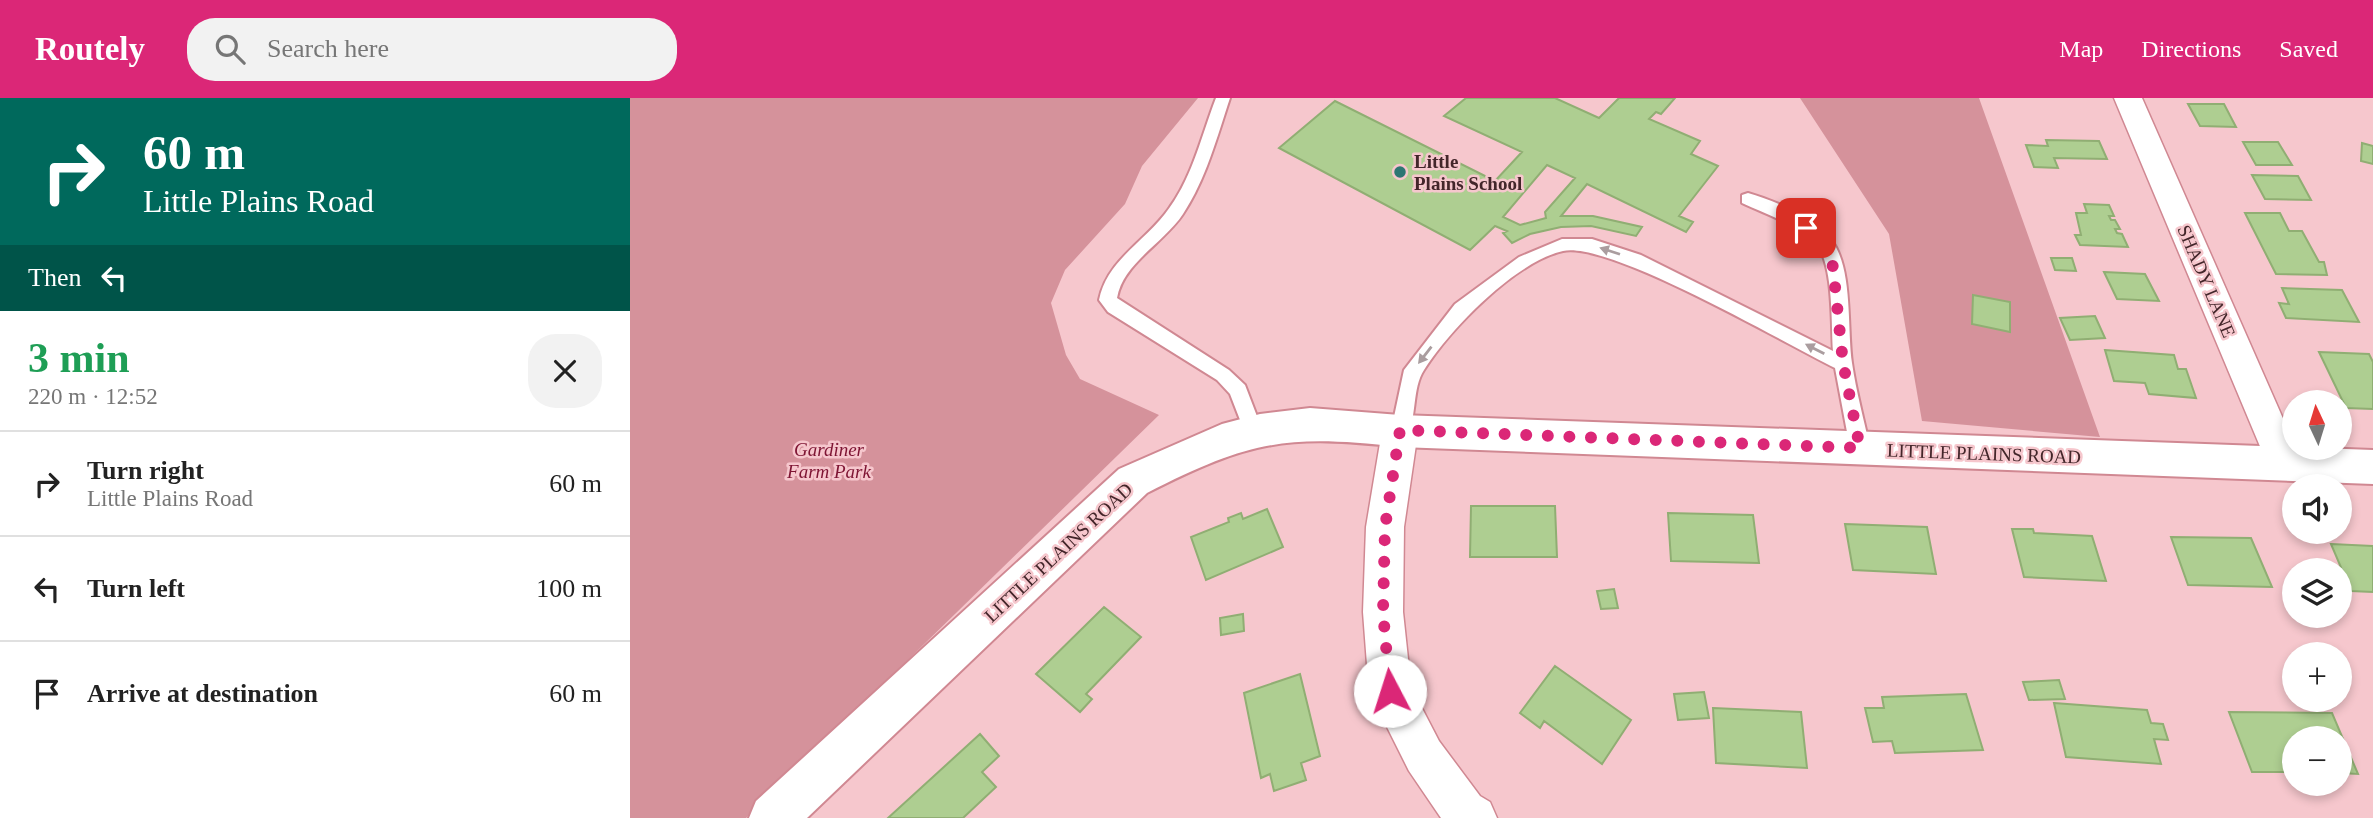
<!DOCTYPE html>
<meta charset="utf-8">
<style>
:root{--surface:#fff;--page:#f2f2f2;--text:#222;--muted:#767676;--line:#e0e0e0;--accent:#db2777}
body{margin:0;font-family:"Times New Roman",serif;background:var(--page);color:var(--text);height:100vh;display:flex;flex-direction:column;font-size:26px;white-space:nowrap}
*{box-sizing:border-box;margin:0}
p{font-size:23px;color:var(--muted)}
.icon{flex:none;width:38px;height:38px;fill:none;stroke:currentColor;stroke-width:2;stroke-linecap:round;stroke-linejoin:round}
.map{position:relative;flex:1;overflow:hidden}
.side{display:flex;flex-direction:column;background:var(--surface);width:630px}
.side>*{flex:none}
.top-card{background:#00695c;color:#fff;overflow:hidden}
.needle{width:46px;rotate:356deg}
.fabs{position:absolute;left:1652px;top:292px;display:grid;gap:14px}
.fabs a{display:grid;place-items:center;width:70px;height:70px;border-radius:50%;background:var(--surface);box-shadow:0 4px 10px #0003;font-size:35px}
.pin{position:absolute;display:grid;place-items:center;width:60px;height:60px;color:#fff;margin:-30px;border-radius:14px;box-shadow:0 4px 10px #0006}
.me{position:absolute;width:77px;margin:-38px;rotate:355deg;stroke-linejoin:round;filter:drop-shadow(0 0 5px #0008)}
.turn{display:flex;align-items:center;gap:24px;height:147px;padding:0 28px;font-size:32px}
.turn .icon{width:91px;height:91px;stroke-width:2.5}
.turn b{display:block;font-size:49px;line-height:60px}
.then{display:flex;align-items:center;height:66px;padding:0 28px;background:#0003;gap:14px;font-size:26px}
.round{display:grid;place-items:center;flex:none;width:74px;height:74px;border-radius:28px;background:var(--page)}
.headline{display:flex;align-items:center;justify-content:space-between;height:119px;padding:0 28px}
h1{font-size:42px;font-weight:700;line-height:52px;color:#1e9e55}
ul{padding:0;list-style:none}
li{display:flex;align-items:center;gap:21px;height:105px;padding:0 28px;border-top:2px solid var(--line)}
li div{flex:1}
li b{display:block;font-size:26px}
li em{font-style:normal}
header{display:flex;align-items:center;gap:42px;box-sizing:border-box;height:98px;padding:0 35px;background:var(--accent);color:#fff}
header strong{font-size:33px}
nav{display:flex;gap:38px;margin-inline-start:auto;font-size:24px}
.search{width:490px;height:63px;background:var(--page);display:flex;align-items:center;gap:18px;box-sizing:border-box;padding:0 24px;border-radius:28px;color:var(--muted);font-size:26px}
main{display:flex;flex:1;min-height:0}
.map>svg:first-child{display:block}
.green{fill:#d5929b}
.building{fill:#aece91;stroke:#90ae73;stroke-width:2;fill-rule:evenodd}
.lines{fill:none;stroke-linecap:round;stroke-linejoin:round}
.service-casing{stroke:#d08892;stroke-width:4}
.minor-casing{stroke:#d08892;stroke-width:3}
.tertiary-casing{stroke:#d08892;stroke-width:4}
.service{fill:#fff;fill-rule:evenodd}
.minor{fill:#fff;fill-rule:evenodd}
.tertiary{fill:#fff;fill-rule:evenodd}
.oneway{fill:#aa9d9f}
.route{stroke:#db2777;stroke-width:12;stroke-dasharray:0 21.6}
.poi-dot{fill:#2d7673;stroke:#f6c7cd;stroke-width:2.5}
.labels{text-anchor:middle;stroke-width:5;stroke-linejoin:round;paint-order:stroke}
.poi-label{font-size:19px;font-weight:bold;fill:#43262a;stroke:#f6c7cd;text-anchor:start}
.street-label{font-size:19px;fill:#43262a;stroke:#f6c7cd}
.park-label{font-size:19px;font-style:italic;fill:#7e1433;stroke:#f6c7cd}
</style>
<header>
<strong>Routely</strong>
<div class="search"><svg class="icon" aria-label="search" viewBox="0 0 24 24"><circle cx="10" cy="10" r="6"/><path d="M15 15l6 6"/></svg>Search here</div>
<nav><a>Map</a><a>Directions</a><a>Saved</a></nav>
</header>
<main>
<section class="side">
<div class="top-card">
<div class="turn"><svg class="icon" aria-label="right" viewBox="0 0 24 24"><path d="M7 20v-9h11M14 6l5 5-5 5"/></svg><div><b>60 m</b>Little Plains Road</div></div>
<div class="then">Then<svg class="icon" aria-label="left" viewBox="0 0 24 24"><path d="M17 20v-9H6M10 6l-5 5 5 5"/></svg></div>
</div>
<div class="headline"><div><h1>3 min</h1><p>220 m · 12:52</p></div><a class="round"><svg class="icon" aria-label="close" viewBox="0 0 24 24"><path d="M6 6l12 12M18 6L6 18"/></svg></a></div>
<ul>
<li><svg class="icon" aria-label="right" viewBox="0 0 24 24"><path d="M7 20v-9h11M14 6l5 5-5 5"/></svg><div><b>Turn right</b><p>Little Plains Road</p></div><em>60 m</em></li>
<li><svg class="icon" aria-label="left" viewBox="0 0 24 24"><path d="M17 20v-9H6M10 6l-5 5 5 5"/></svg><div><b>Turn left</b></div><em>100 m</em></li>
<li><svg class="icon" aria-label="arrive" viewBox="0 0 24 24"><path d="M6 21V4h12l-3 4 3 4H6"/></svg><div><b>Arrive at destination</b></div><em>60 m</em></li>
</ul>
</section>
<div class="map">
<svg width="1743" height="720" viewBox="0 0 1743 720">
<rect width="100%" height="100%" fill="#f6c7cd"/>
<path class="green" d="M0,0H568L512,68L495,106L435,172L421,205L436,257L450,281L529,317L116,720H0Z
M1170,0H1349L1470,339L1292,323L1259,136Z"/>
<path class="building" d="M836,0H925L969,20L989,0H1045L1031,16L1026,14L1019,21L1070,43L1061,56L1088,68L1049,118L1063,124L1056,134L957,86L931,118H963L1012,129L1006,138L961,128L931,129L900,136L882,145L873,135L877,133L865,128L840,152L649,50L705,3L865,83L892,54L814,18ZM917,67L945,80L915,114L916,120L890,127L873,119Z
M1558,6H1594L1606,29L1570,28Z
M1416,42L1469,43L1477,61L1424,60L1428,70L1404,69L1396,47L1418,48Z
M1613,44H1648L1662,67H1626Z
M1732,45L1743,48V66L1731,63Z
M1622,77L1668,78L1681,102L1635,101Z
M1454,106L1479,107L1484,118H1479L1481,122H1485L1490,131H1485L1487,135L1492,136L1498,149L1450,147L1445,137H1451L1446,115H1457Z
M1615,115H1650L1659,133H1672L1689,164H1694L1697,177L1646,176Z
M1421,160H1442L1446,173L1425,172Z
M1474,174L1515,176L1529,203L1487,201Z
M1652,190L1712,192L1729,224L1656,220L1649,205L1659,206Z
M1343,197L1380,204V234L1342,226Z
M1465,218L1475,240L1440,242L1430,220Z
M1475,252L1544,257L1548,271H1556L1566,300L1519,296L1515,285L1484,283Z
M1689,254L1739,256L1743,264V311L1716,310Z
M841,408H925L927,459H840Z
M637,411L653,449L576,482L561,439L599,424L598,420L611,415L613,421Z
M1038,415L1123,417L1129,465L1041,463Z
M1215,426L1297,429L1306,476L1223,472Z
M1382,431H1403L1404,435L1462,438L1476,483L1394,479Z
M1541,439L1621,440L1642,489L1558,487Z
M1701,446L1743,448V494L1721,493Z
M984,491L988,510L971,511L967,493Z
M474,509L511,539L456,596L462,601L450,614L406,576Z
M613,516L614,533L591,537L590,520Z
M925,568L1001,622L972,666L914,623L910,630L890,615Z
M670,576L690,658L671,665L676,682L644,693L640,676L631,680L614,595Z
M1429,582L1435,601L1399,602L1393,584Z
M1074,594L1079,620L1048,622L1044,596Z
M1336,596L1353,652L1265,655L1262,643L1243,644L1235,610H1254L1252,599Z
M1424,605L1517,612L1521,625L1533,626L1538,642L1524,641L1531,666L1436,659Z
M1083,610L1171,614L1177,670L1086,665Z
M1599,614L1702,615L1728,676L1710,675V640H1664V674H1622Z
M350,636L369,658L352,674L366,689L333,720H258Z"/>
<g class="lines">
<defs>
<path id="service" d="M586,0H600C587,39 576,81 553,116C534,145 493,165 487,200L599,272L615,287L633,334L631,340H617L600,296L587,282L478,214L469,202C477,161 518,142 540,109C563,77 572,36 586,0Z
M1118,95C1145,103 1185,119 1202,143C1223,171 1217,230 1222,265C1226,293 1234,322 1240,350L1237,356H1223L1220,350L1205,270C1154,245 980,143 933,153C885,164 820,231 794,272C782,290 787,319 777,339H763L761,333L774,272L825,206L889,159L932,141H962L1011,157L1203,253C1201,226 1204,164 1185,145C1166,125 1137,117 1112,105V97Z"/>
<path id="minor" d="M1484,0H1512L1673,366L1668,377L1655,382L1642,377Z
M770,318L783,322L788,333L774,429L773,514L781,589L809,643L850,698L860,704L867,720H811L779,673L739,593L733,514L736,429L752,333L757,322Z"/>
<path id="tertiary" d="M680,310L770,317L1743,352V386L770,349C656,336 619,343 517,395L177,720H119L126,703L489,371L592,326L630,316Z"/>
</defs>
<use href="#service" class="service-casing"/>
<use href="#minor" class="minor-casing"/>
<use href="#tertiary" class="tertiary-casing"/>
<use href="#service" class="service"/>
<use href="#minor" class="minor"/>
<use href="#tertiary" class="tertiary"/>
</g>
<defs><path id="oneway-solid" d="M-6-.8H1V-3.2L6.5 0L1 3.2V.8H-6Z" transform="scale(1.75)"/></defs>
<g class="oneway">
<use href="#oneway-solid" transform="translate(980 153) rotate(-162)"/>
<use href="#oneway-solid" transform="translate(1185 251) rotate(-153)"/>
<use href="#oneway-solid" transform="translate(795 257) rotate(128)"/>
</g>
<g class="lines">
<path class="route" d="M760,593L753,514L755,429L770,332L1230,350L1213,265L1203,169L1197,148L1176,130"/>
</g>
<circle class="poi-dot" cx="770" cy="74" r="7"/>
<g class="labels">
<g class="poi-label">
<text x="784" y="70">Little<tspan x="784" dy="22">Plains School</tspan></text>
</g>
<g class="street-label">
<text transform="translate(1577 183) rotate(67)" y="7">SHADY LANE</text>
<text transform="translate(1354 355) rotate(2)" y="7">LITTLE PLAINS ROAD</text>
<text transform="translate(428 454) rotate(-43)" y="7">LITTLE PLAINS ROAD</text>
</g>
<g class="park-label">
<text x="199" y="358">Gardiner<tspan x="199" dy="22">Farm Park</tspan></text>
</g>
</g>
</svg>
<div class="fabs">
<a><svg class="needle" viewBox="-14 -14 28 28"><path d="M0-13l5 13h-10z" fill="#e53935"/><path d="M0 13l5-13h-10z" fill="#767676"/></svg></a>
<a><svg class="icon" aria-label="sound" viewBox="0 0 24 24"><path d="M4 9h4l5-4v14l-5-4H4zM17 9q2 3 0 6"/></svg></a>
<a><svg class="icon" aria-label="layers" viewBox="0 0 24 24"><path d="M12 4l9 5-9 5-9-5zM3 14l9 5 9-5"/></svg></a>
<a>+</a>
<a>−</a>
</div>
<div class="pin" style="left:1176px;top:130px;background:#d93025"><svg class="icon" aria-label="arrive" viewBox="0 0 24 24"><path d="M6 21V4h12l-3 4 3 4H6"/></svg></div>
<svg class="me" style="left:760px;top:593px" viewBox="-20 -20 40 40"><circle r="19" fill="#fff"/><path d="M0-13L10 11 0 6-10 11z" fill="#db2777"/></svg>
</div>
</main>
